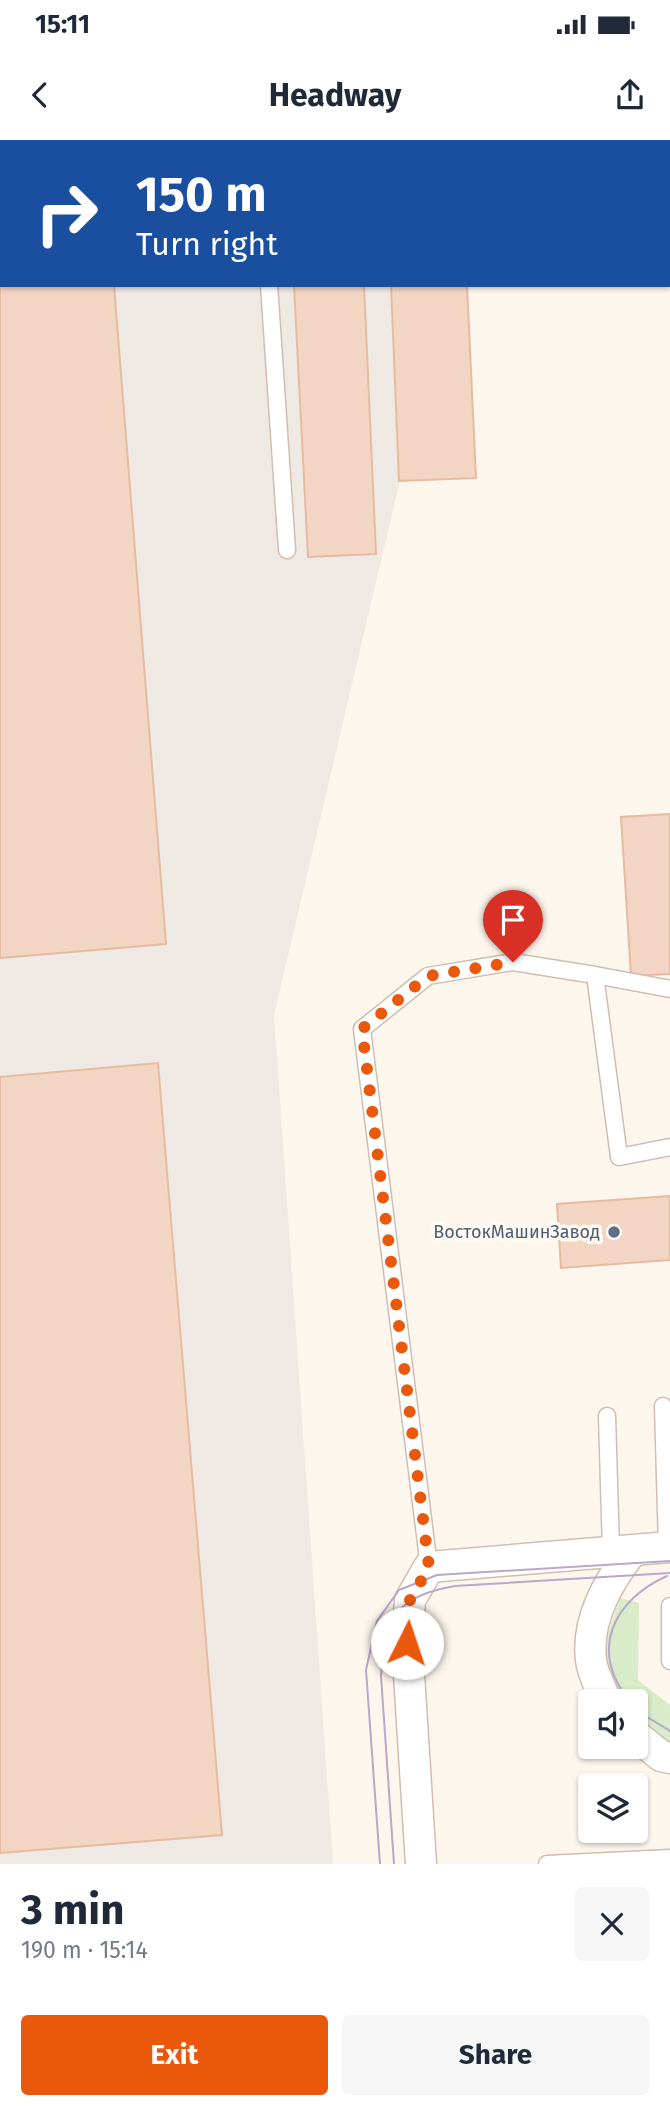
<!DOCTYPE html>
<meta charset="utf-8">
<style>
:root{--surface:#fff;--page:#f6f6f7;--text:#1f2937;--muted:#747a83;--accent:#ea580c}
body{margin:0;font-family:"Fira Sans",sans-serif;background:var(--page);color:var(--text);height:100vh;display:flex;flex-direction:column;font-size:26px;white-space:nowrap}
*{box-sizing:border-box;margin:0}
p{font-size:23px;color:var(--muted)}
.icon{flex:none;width:38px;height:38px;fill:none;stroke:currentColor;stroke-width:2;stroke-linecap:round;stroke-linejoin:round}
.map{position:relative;height:1724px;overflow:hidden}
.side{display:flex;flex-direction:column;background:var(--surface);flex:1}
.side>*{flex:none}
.top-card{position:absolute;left:0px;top:0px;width:670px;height:147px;box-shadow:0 2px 5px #0004;background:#1a4fa0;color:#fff;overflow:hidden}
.tools{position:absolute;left:578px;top:1549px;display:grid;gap:14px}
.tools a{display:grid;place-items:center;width:70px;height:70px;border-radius:7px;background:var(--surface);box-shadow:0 2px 5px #0004;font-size:35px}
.pin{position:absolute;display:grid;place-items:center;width:60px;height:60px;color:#fff;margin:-72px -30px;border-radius:50% 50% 50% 0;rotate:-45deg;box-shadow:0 0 7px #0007}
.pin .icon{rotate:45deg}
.me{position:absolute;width:77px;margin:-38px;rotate:4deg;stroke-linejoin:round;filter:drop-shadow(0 0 5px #0008)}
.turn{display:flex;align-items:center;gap:24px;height:147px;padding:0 21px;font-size:32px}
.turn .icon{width:91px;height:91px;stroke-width:2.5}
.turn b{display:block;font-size:49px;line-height:60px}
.round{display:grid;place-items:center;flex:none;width:74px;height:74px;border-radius:7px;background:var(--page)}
.overview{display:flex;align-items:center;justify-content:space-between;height:119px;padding:0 21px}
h1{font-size:42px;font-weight:700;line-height:52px}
.primary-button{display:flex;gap:14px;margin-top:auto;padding:14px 21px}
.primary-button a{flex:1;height:80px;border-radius:7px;background:var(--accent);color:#fff;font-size:28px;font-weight:700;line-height:80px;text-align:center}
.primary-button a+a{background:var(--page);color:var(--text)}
.status{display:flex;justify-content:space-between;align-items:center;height:49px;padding:0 35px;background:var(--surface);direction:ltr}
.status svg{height:19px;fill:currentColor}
header{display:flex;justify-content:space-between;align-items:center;height:91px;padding:0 21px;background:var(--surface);font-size:32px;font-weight:700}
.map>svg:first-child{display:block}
.industrial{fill:#efe9e4}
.green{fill:#d8ecc9}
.building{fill:#f3d5c3;stroke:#e6bba3;stroke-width:2}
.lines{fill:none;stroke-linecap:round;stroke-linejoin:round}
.lane-casing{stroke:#d1beb0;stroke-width:19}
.street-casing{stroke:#d1beb0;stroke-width:33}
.lane{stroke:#fff;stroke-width:16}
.street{stroke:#fff;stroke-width:30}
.tram{stroke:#b9a8c9;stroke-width:2}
.route{stroke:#ea580c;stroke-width:12;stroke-dasharray:0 21.6}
.service-dot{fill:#5c6f8a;stroke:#fffaf3;stroke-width:2.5}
.labels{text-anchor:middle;stroke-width:7;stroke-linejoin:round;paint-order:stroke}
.service-label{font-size:18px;fill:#4e5e75;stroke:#fffaf3;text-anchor:end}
</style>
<div class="status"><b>15:11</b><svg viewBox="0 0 49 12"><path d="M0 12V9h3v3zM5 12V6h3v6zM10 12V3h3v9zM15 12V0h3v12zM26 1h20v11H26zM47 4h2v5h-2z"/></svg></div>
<header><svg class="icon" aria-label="back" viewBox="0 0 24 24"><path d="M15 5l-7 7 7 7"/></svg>Headway<svg class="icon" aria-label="share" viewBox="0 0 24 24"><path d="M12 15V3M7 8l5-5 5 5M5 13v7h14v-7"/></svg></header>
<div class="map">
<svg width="670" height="1724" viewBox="0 0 670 1724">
<rect width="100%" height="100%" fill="#fdf6ec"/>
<path class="industrial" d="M0,0H459L2,2V145H446L274,875L333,1724H0Z"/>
<path class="green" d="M620,1458L639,1463L638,1540L670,1565V1602L635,1575V1561H622C592,1525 607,1497 620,1458Z"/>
<path class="building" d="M7,0H125V2H7Z
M384,0H461V2H385Z
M0,143L114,145L166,804L0,818Z
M294,145H364L376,414L308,417Z
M391,145H467L476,338L399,341Z
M670,674V834L631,836L621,677Z
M158,923L222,1695L0,1713V937Z
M670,1056V1120L561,1128L557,1064Z"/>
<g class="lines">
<defs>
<path id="lane" d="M242,2V0
M0,73H2
M269,145L287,410
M670,849L595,835L619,1017L670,1007
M663,1266L667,1407
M607,1276L611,1411
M429,1427L362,889L428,836L513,822L595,835
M670,1466V1521
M547,1724L670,1718"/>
<path id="street" d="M668,70H670
M606,1561C601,1548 592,1533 591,1520C586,1479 609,1440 633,1410L670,1407
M635,1595L661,1616L670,1618
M421,1724L407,1503L410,1460L429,1427L633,1410"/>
</defs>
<use href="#lane" class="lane-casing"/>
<use href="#street" class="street-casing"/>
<use href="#lane" class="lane"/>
<use href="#street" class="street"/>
<path class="tram" d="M630,1561C588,1512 613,1460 667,1436
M635,1566L647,1577L670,1591
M380,1724L366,1530L377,1481L399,1450L437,1435L670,1421
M394,1724L381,1536C384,1479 396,1456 455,1446L670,1433"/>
</g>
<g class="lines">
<path class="route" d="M407,1503L410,1460L429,1427L362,889L428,836L513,822"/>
</g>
<circle class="service-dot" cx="614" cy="1092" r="7"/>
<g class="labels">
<g class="service-label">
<text x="600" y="1098">ВостокМашинЗавод</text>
</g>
</g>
</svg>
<div class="tools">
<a><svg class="icon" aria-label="sound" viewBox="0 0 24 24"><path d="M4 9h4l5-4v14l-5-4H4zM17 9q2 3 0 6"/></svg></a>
<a><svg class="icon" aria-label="layers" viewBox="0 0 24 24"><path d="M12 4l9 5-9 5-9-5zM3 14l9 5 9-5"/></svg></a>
</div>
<div class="pin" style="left:513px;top:822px;background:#d93025"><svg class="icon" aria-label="arrive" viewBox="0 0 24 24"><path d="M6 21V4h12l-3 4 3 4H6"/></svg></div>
<svg class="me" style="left:407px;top:1503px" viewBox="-20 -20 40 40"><circle r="19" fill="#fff"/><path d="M0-13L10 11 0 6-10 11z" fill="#ea580c"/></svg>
<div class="top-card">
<div class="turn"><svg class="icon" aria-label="right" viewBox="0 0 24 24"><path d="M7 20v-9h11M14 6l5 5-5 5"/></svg><div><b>150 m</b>Turn right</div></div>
</div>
</div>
<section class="side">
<div class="overview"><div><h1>3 min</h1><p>190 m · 15:14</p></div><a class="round"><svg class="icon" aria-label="close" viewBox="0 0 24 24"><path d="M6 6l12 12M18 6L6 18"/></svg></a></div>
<div class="primary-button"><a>Exit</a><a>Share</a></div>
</section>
